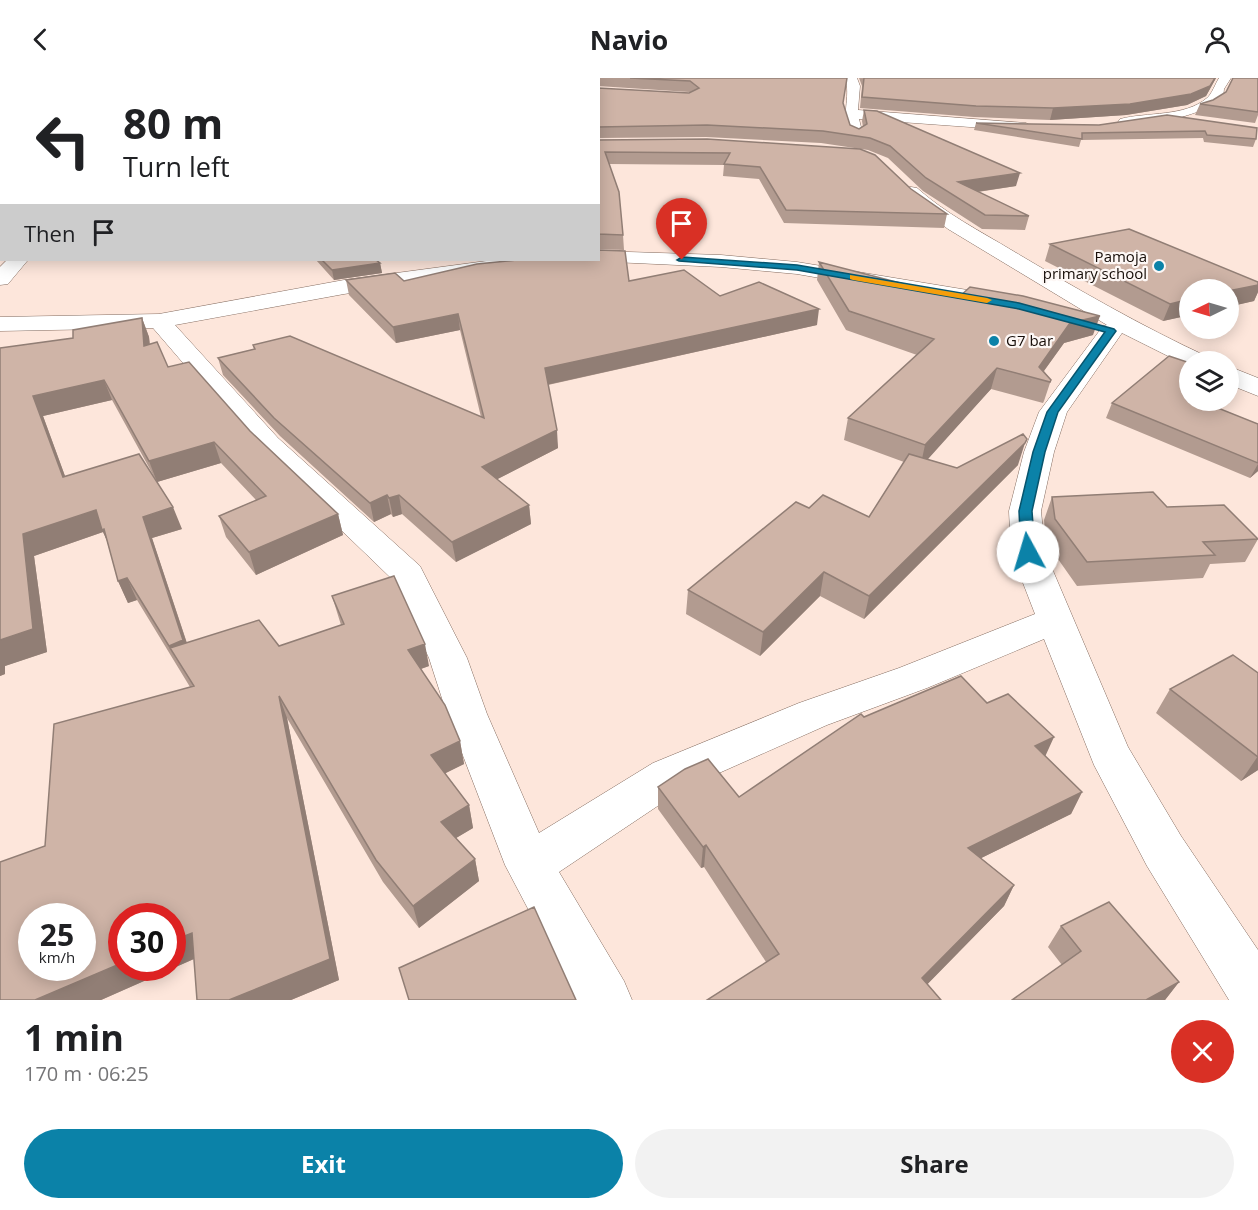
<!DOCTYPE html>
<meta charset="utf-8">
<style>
:root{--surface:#fff;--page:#f2f2f2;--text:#202124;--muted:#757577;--accent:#0b82a8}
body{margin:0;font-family:"Open Sans",sans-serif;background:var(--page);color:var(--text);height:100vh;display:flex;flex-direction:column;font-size:22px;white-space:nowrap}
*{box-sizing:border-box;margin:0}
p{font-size:20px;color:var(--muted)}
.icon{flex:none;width:33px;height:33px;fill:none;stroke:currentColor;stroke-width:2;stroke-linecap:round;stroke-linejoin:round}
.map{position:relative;height:922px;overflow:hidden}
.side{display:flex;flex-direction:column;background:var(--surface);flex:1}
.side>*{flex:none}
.hud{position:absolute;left:0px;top:0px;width:600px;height:183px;box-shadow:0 3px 15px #0003;background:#fff;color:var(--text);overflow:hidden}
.needle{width:39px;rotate:265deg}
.tools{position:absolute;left:1179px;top:201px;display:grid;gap:12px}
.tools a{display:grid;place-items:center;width:60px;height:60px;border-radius:50%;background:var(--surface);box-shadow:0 3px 15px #0003;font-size:30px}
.speed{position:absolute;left:18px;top:825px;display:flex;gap:12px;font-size:30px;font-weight:700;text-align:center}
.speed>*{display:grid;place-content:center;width:78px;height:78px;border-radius:50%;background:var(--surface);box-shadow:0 3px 15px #0003;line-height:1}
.speed small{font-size:15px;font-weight:400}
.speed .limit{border:9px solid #d22;background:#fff;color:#111}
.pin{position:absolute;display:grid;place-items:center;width:51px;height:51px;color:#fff;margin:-62px -26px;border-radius:50% 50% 50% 0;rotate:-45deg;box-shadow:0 0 6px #0007}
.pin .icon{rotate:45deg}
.me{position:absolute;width:66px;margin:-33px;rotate:354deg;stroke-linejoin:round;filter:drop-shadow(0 0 4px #0008)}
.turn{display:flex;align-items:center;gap:21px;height:126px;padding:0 24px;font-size:27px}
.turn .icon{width:78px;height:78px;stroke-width:2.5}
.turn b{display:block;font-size:42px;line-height:51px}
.then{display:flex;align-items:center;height:57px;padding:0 24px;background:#0003;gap:12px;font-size:22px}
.round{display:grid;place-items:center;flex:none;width:63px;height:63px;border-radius:32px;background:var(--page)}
.overview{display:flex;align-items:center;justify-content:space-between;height:102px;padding:0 24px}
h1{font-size:36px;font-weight:700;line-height:45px}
.cta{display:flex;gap:12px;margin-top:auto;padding:12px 24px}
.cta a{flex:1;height:69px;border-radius:36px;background:var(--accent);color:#fff;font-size:24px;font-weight:700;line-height:69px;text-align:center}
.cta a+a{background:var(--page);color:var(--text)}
header{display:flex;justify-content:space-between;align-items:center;height:78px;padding:0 24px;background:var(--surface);font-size:27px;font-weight:700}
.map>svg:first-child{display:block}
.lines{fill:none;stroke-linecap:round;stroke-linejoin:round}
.minor-casing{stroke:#846c60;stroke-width:1}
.minor{fill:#fff;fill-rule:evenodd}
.wall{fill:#b29b90}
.shaded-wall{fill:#917e75}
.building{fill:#cfb4a7;stroke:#917e75;stroke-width:1.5;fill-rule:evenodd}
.route{fill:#0b82a8;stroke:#07546d;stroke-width:1.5}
.slow{fill:#f59e0b}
.poi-dot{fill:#0b82a8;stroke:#fdf7f5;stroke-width:2}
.labels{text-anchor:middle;stroke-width:4.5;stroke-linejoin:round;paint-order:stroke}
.far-poi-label{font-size:15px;fill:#160d08;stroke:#fdf7f5;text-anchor:end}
</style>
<header><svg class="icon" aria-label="back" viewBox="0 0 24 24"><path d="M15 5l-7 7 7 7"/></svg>Navio<svg class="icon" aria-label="person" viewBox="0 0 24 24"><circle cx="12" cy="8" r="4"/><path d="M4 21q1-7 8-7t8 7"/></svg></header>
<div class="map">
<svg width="1258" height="922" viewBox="0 0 1258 922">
<rect width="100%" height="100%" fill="#fde6db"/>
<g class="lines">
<defs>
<path id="minor" d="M268,0H283L267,2Z
M845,0H857L860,8L858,32L1026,45L1033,49L1026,53L859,41L863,57L861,60H851C839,39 852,20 845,0Z
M1219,0H1231L1224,11L1223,20C1211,34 1130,57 1118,44L1120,41C1147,34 1185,39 1207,20C1212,16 1215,6 1219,0Z
M0,104H2V114H0Z
M911,109L917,110C946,136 980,153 1013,173C1077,211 1141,248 1208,279L1211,284H1190V289L1122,255L1067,334L1054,374L1041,433L1045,474L1128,669L1181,758L1258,872V922H1229L1147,788L1094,687L1044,561L927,610L827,647L683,711L559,794L624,903L632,922H576L505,787L447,636L429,580L393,502L258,372L153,250L0,253V239L159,236L344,202L494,182H544L541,186L534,188L344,216L175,247L278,360L420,488L467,580L487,636L539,755L653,685L799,625L899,590L1035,536L1011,474L1009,433L1024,374L1039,334L1103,248L1107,247L948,151L905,118L902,114L905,110Z
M598,173L721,177L797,184L1004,218L1012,220L1015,225L1012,230L1004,232L797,196L721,189L591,183L590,182H598Z
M7,182H28L8,206L0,207V189Z
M1228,288L1258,300V318L1228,306Z"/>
</defs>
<use href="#minor" class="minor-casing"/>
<use href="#minor" class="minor"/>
</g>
<path class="wall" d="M542,0H847L843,25L850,47L859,51L863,49L862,43L864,32L1016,108L978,114L1029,138L1025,152L982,151L923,113L888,80L868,72L821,65L706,59L598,60V10L690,15L689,14L598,8V2H542Z
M859,0H1216L1206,18L1187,27L1126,37L1050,42L974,39L860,30L862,8Z
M1258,0V37L1255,45L1195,37L1200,26L1213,22Z
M1167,37L1256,61L1253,69L1204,64L1203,60L1081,62L1079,69L974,52L976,45L1099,47Z
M707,61L911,111L947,136L944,150L784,145L759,101L723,98L724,87L609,86L623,157L624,172L598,171V62Z
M1050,166L1258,204V214L1254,223L1163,243L1045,183Z
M316,182H376L380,185L382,195L334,202Z
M819,184L1093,257L1064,265L1044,293L1051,302L1044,323L1043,325L991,311L927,381L957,390L1018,387L864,541L820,518L760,578L686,536L688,512L809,430L869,439L904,384L844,362L848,340L917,277L846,252L817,202Z
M346,202L404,203H629L720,218L817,247L548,307L558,370L497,401L529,427L531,446L456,484L402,436L393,439L391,436L374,444L280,358L223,297L218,280L254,271L253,267L481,339L460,252L396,265L349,217Z
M142,240L149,259L150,266L168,289L250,353L338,436L343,457L256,497L226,459L219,438L256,422L221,385L157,404L112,322L43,338L65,398L182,451L152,460L187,565L279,568L341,547L332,518L429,588L421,591L460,663L464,686L445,695L469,727L473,750L456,760L475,781L479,803L419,850L383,804L287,640L339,902L291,922H197L194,881L101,922H0L45,768L190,609L137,522L128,525L118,503L107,463L103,454L34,478L47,574L5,588V596L0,598V270L73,260Z
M1190,322H1207L1204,325L1258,346V393L1250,400L1106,340L1112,325Z
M1052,419L1167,429L1258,461L1245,484L1210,486L1203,500L1077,508L1046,464L1044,442Z
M1258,595V692L1241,703L1156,635L1170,611Z
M987,625L1045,678L1082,714L1071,736L981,780L1014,807L1004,828L927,906L766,884L704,789L701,790L658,731V709L739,719L864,639Z
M1061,848L1179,904L1165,922H1012L1062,887L1048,869Z"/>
<path class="shaded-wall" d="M227,0H237L236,2H226Z
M515,0H531L529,2H514Z
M1216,0L1206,18L1187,27L1126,37L1050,42L1053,30Z
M0,78H2V91H0Z
M1020,95L1016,108L955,117L958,104Z
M380,185L382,195L334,202L332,192Z
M1258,207V214L1254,223L1228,229V213Z
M1190,221V237L1163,243L1170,226Z
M819,231L817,247L546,307L545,290Z
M458,236L460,252L396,265L393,249Z
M1100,238L1093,257L1064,265L1038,301L1039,289L1070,245Z
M142,240L149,259L151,287L144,268Z
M997,290L991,311L920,390L925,367Z
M104,302L112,322L43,338L73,420L63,399L33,318Z
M1198,322H1207L1191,338Z
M557,352L558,370L484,408L482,389Z
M214,364L221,385L157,404L149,383Z
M1025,365L1018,387L864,541L869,518Z
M1258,386V393L1250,400Z
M387,417L391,436L374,444L370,425Z
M399,417L402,436L393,439L389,420Z
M529,427L531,446L456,484L452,464Z
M173,429L182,451L152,460L193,584L170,570L179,591L169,568L143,439Z
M96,432L112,473L103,454L34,478L47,574L5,588V596L0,598V562L23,456Z
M338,436L343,457L256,497L249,474Z
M824,494L820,518L760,578L763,554Z
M127,500L137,522L128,525L118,503Z
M425,566L429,588L412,594L408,572Z
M279,618L287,640L339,902L291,922H229Z
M1054,659L1044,681L1035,668Z
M460,663L464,686L436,700L431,677Z
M1258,678V692L1241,703Z
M1082,714L1071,736L959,791L968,770Z
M469,727L473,750L446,766L441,744Z
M706,767L704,789L701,790L703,769Z
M475,781L479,803L419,850L413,828Z
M1014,807L1004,828L913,921L922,900Z
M192,855L205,876L101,922H35L122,885V890H172V863Z
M1179,904L1165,922H1146Z"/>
<path class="building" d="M0,0H227L226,2H2V78H0Z
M467,0H515L514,2H464Z
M542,0H596V2H542Z
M630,0H847L843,25L850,47L859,51L867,46L864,32L877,33L1020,95L958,104L1029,138L985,137L926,100L890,68L870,60L823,53L707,47L598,49V10L689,15L699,10L690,3Z
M864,0H1215L1210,8L1191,16L1130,26L1053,30L976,28L862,19Z
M1233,0H1258V34L1200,26L1213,22L1226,14Z
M1167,37L1257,50L1256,61L1207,57L1205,53L1082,55V61L976,45L1099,47Z
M707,61L860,71L875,77L911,111L947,136L786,132L760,89L724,86L730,75L605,74L619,114L623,157L598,156V62Z
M1129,151L1258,204V207L1228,213V212H1190V221L1170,226L1050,166Z
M598,172L625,173L629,203L684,192L720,218L759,204L819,231L545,290L557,352L482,389L529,427L452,464L399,417L389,420L387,417L370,425L274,340L218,280L255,271L253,267L290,258L484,340L458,236L393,249L346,202L395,195L404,203L477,186L517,182H598Z
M322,182H376L380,185L332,192Z
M819,184L958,220L970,209L1023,218L1100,238L1070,245L1039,289L1051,302L1050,304L997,290L925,367L848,340L934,261L849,233Z
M142,240L144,268L157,264L168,289L189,284L250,353L338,436L249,474L219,438L266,418L214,364L149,383L104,302L33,318L63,399L139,376L173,429L143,439L183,562L169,568L127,500L118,503L104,451L102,452L96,432L23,456L33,551L0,562V270L73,260V252Z
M1169,278L1190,285V322H1198L1258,346V385L1112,325Z
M1023,356L1027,361L1025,365L869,518L824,494L763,554L688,512L796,424L809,430L823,417L869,439L909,376L957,390Z
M1153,414L1167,429L1224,427L1258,461L1203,464L1215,477L1087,484L1055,441L1052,419Z
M394,498L425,566L408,572L445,627L460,663L431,677L469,727L441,744L475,781L413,828L376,782L279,618L330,881L229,922H197L192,855L172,863V838H122V885L35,922H0V784L45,768L54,646L194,608L170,570L259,542L279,568L344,546L332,518ZM32,838H82V890H32Z
M1233,577L1258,595V679L1170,611Z
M961,598L987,625L1008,616L1054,659L1035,668L1082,714L968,770L1014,807L922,900L941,922H707L779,876L706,767L703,769L658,709L685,691L708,681L739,719L861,636L864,639Z
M1109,824L1179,904L1146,922H1012L1081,873L1061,848Z
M534,829L576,922H409L399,890Z"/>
<path class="route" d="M682,179L797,187L1019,225L1114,251L1116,253L1058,334L1045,374L1032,433L1035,474L1033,477L1028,478L1021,474L1019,433L1033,374L1047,334L1105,254L1019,231L797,192L679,183L677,182Z"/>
<path class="slow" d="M850,197L987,220L992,222L987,225L853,202L850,201Z"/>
<g class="poi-dot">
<circle cx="1159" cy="188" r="6"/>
<circle cx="994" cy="263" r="6"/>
</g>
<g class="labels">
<g class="far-poi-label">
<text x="1147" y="184">Pamoja<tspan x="1147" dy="17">primary school</tspan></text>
<text x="1006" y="268" text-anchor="start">G7 bar</text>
</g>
</g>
</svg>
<div class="tools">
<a><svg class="needle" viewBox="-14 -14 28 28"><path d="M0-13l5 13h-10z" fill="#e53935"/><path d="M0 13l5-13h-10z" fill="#757577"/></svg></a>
<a><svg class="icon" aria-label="layers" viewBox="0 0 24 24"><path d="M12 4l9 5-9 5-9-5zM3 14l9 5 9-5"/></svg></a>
</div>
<div class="speed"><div>25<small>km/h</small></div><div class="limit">30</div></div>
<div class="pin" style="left:682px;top:182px;background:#d93025"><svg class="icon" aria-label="arrive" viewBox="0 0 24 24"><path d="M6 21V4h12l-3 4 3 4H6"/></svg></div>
<svg class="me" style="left:1028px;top:474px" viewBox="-20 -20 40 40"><circle r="19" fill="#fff"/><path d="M0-13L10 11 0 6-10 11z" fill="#0b82a8"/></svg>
<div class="hud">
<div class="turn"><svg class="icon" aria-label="left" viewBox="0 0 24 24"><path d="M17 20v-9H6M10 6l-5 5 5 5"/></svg><div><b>80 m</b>Turn left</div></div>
<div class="then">Then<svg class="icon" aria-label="arrive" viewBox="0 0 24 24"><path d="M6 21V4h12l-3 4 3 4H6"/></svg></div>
</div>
</div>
<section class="side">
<div class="overview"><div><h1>1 min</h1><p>170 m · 06:25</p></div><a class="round" style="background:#d93025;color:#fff"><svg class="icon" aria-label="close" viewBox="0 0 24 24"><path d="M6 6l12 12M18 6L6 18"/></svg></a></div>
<div class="cta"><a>Exit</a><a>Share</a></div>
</section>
